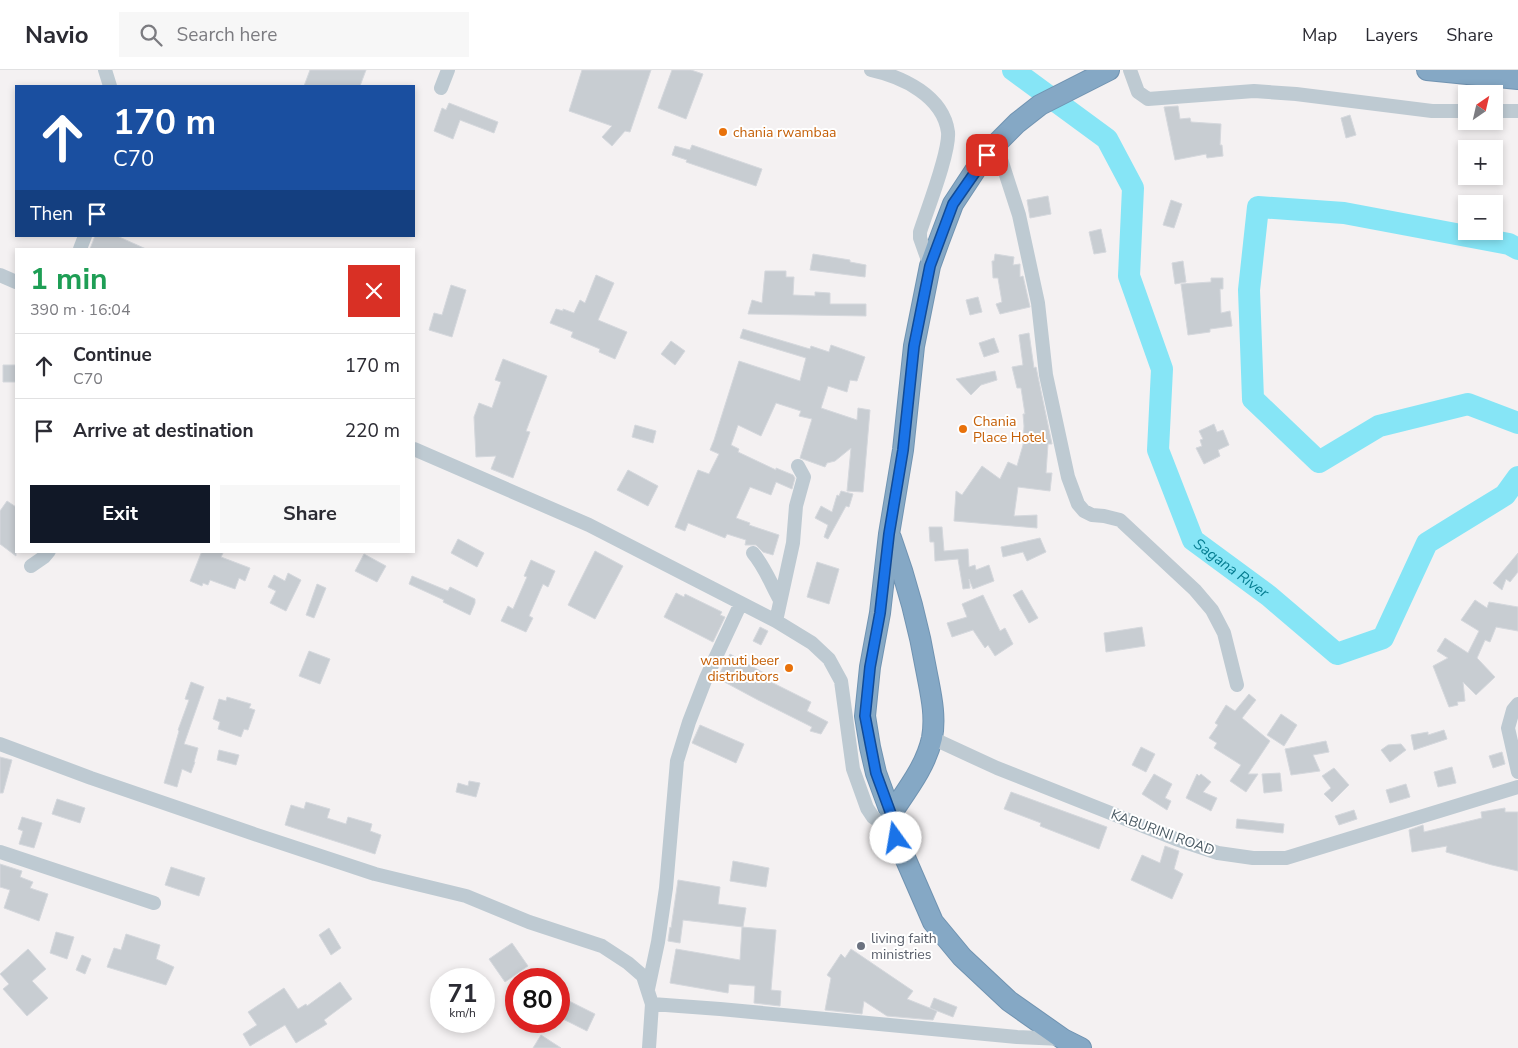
<!DOCTYPE html>
<meta charset="utf-8">
<style>
:root{--surface:#fff;--page:#f7f7f7;--text:#2b2b33;--muted:#7c7c81;--line:#e1e1e2;--accent:#111827}
body{margin:0;font-family:"Nunito Sans",sans-serif;background:var(--page);color:var(--text);height:100vh;display:flex;flex-direction:column;font-size:19px;white-space:nowrap}
*{box-sizing:border-box;margin:0}
p{font-size:16px;color:var(--muted)}
.icon{flex:none;width:28px;height:28px;fill:none;stroke:currentColor;stroke-width:2;stroke-linecap:round;stroke-linejoin:round}
.map{position:relative;flex:1;overflow:hidden}
.side{position:absolute;left:15px;top:178px;width:400px;height:305px;display:flex;flex-direction:column;background:var(--surface);border-radius:0px;box-shadow:0 2px 8px #0003}
.side>*{flex:none}
.hud{position:absolute;left:15px;top:15px;width:400px;height:152px;border-radius:0px;box-shadow:0 2px 8px #0003;background:#1a4fa0;color:#fff;overflow:hidden}
.needle{width:32px;rotate:34deg}
.controls{position:absolute;left:1458px;top:15px;display:grid;gap:10px}
.controls a{display:grid;place-items:center;width:45px;height:45px;border-radius:0px;background:var(--surface);box-shadow:0 2px 8px #0003;font-size:25px}
.speed{position:absolute;left:430px;top:898px;display:flex;gap:10px;font-size:25px;font-weight:700;text-align:center}
.speed>*{display:grid;place-content:center;width:65px;height:65px;border-radius:50%;background:var(--surface);box-shadow:0 2px 8px #0003;line-height:1}
.speed small{font-size:12px;font-weight:400}
.speed .limit{border:8px solid #d22;background:#fff;color:#111}
.pin{position:absolute;display:grid;place-items:center;width:42px;height:42px;color:#fff;margin:-21px;border-radius:10px;box-shadow:0 2px 8px #0006}
.me{position:absolute;width:55px;margin:-28px;rotate:347deg;stroke-linejoin:round;filter:drop-shadow(0 0 4px #0008)}
.turn{display:flex;align-items:center;gap:18px;height:105px;padding:0 15px;font-size:22px}
.turn .icon{width:65px;height:65px;stroke-width:2.5}
.turn b{display:block;font-size:35px;line-height:42px}
.then{display:flex;align-items:center;height:48px;padding:0 15px;background:#0003;gap:10px;font-size:19px}
.round{display:grid;place-items:center;flex:none;width:52px;height:52px;border-radius:0px;background:var(--page)}
.headline{display:flex;align-items:center;justify-content:space-between;height:85px;padding:0 15px}
h1{font-size:30px;font-weight:700;line-height:38px;color:#1e9e55}
.button{display:flex;gap:10px;margin-top:auto;padding:10px 15px}
.button a{flex:1;height:58px;border-radius:0px;background:var(--accent);color:#fff;font-size:20px;font-weight:700;line-height:58px;text-align:center}
.button a+a{background:var(--page);color:var(--text)}
ul{padding:0;list-style:none}
li{display:flex;align-items:center;gap:15px;height:65px;padding:0 15px;border-top:1px solid var(--line)}
li div{flex:1}
li b{display:block;font-size:19px}
li em{font-style:normal}
header{display:flex;align-items:center;gap:30px;box-sizing:border-box;height:70px;padding:0 25px;background:var(--surface);border-bottom:1px solid var(--line)}
header strong{font-size:24px}
nav{display:flex;gap:28px;margin-inline-start:auto;font-size:18px}
.search{width:350px;height:45px;background:var(--page);display:flex;align-items:center;gap:12px;box-sizing:border-box;padding:0 18px;border-radius:0px;color:var(--muted);font-size:19px}
.map>svg:first-child{display:block}
.lines{fill:none;stroke-linecap:round;stroke-linejoin:round}
.river{stroke:#86e5f6;stroke-width:22}
.building{fill:#c8cdd2;stroke:#d5d8dd}
.highway-casing{stroke:#7093b1;stroke-width:22}
.minor{stroke:#becad2;stroke-width:14}
.highway{stroke:#85a8c5;stroke-width:20}
.route-casing{stroke:#114b97;stroke-width:12}
.route{stroke:#1a73e8;stroke-width:9}
.food-dot{fill:#e8710a;stroke:#fff;stroke-width:2}
.worship-dot{fill:#6b7280;stroke:#fff;stroke-width:2}
.labels{text-anchor:middle;stroke-width:4;stroke-linejoin:round;paint-order:stroke}
.food-label{font-size:14px;fill:#c56008;stroke:#fff;text-anchor:start}
.street-label{font-size:14px;fill:#475761;stroke:#fff}
.worship-label{font-size:14px;fill:#5b616d;stroke:#fff;text-anchor:start}
.water-label{font-size:15px;font-style:italic;fill:#047c90;stroke:#fff}
</style>
<header>
<strong>Navio</strong>
<div class="search"><svg class="icon" aria-label="search" viewBox="0 0 24 24"><circle cx="10" cy="10" r="6"/><path d="M15 15l6 6"/></svg>Search here</div>
<nav><a>Map</a><a>Layers</a><a>Share</a></nav>
</header>
<div class="map">
<svg width="1518" height="978" viewBox="0 0 1518 978">
<rect width="100%" height="100%" fill="#f4f1f2"/>
<g class="lines">
<g class="river">
<path id="s1" d="M1013,0L1107,69L1133,118L1129,206L1162,299L1158,380L1193,470L1269,526L1337,584L1383,568L1427,473L1505,425L1518,407"/>
<path d="M1518,179L1509,174L1344,143L1258,137L1249,220L1253,329L1319,392L1379,356L1468,334L1518,353"/>
</g>
</g>
<path class="building" d="M310,0H366L360,16H304Z
M582,0H651L630,62L625,61L612,76L602,67L612,56L569,41Z
M672,0H691L703,4L686,49L658,38Z
M449,33L498,52L494,63L460,50L453,69L434,61L442,38L446,40Z
M1178,36L1180,49L1190,48L1191,52L1221,54L1220,75H1222L1223,86L1207,88L1206,84L1175,90L1164,37Z
M1350,45L1356,65L1346,68L1341,48Z
M692,75L762,99L756,116L686,92L687,90L672,85L675,76L690,80Z
M1048,126L1051,144L1030,148L1027,130Z
M1171,130L1182,134L1174,158L1163,155Z
M1101,159L1106,182L1094,184L1089,162Z
M95,166H117L146,179H90Z
M813,184L850,190V192L866,195L865,207L810,200Z
M995,184L1014,187L1013,195L1020,194V207L1023,206L1030,237L1000,244L996,234L1002,232L998,208H993L992,191H994Z
M1183,191L1186,212L1175,214L1172,193Z
M765,201H786V207H794L793,225L815,226V222L830,223V234H866V246L748,244L752,230L762,233Z
M596,205L614,213L598,250L627,262L615,289L599,282L600,279L571,267L573,262L550,253L556,239L563,241V239L574,243L580,230L585,233Z
M1211,208H1223V219H1220L1221,243L1230,241L1232,256L1210,259V262L1188,265L1181,214L1211,212Z
M451,215L466,220L452,267L429,260L434,243L442,245Z
M978,227L982,242L970,245L966,230Z
M743,259L810,279L811,276L829,282L831,275L865,287L857,311L850,310L847,322L828,316L821,338L857,350L858,338L870,340L863,422L847,421L851,378L835,391L827,393L825,397L800,388L812,349L799,346L801,341L776,333L761,366L738,355L731,375L739,379L738,382L776,400V398L793,405L795,408L792,419L776,412L771,425L750,417L736,448L750,453L749,455L779,465L773,485L763,482L756,475H745L746,470L727,464L725,468L688,453L685,461L675,457L698,400L709,404L719,384L710,380L714,370L739,291L800,311L806,288L740,268Z
M1029,263L1034,298L1036,297L1052,374H1048L1046,403H1052L1050,421L1018,417L1014,446L1037,445V458L954,451L956,421L962,425L982,396L1000,409L1008,392L1017,396L1023,375L1024,356L1023,344H1025L1021,318H1017L1012,297L1023,295L1019,265Z
M994,268L999,282L984,287L979,273Z
M671,271L685,281L675,295L661,284Z
M503,289L547,306L526,361L530,362L513,408L491,399L496,386L476,387L474,347L479,333L492,338L501,312L495,310Z
M3,295H16V312H3Z
M995,301L997,310L981,315L971,325L956,309Z
M1214,354L1217,362L1223,360L1229,375L1218,380L1220,386L1204,394L1196,378L1202,376L1200,370L1203,369L1199,361Z
M635,355L656,361L653,373L632,367Z
M628,400L658,416L648,436L617,420Z
M841,421L853,424L849,437L846,436L828,469L824,467L828,455L815,448L821,436L832,442L837,425L839,426Z
M7,431L16,437V486L0,474V441Z
M929,457H942L944,481L968,479L969,497L975,495L976,500L989,495L994,511L973,519L969,509L970,518L963,519L958,489L935,491L934,472H930Z
M1040,468L1046,482L1027,491L1023,482L1003,487L1001,477Z
M458,469L484,483L477,497L451,483Z
M202,481H224L221,487L250,498L245,511L239,508L235,519L210,510L208,515L203,513L202,516L190,511Z
M595,481L623,496L595,549L568,535Z
M1518,483V502L1510,512L1506,509L1502,520L1493,513Z
M364,484L386,496L377,512L355,501Z
M531,490L555,501L548,517L543,514L529,546L533,548L526,562L501,551L508,536L513,539L527,507L524,506Z
M817,492L839,499L829,534L807,527Z
M288,503L301,510L286,541L270,533L276,521L268,517L274,505L285,511Z
M412,506L448,521L450,517L475,529V533L470,545L443,532L444,530L409,514Z
M317,514L326,518L314,548L306,545Z
M1022,520L1038,548L1029,553L1013,525Z
M676,523L684,527L685,524L722,542L720,545L725,547L713,572L664,547Z
M983,525L1000,561L1005,558L1013,574L995,586L988,575L985,578L973,560L952,567L947,553L967,547L962,534Z
M1475,530L1487,538L1489,532L1518,537V561L1496,557L1490,572L1485,570L1477,588L1495,607L1476,625L1463,612L1465,631L1457,632L1458,635L1449,637L1433,596L1448,588L1437,581L1445,568L1468,583L1479,561L1461,550Z
M760,557L768,561L761,575L753,571Z
M1142,557L1145,576L1106,582L1104,563Z
M309,581L330,589L320,614L299,606Z
M730,584L771,607L769,611L811,632L807,641L828,652L821,664L810,661L812,657L758,630L717,608Z
M191,612L204,617L184,674L198,678L194,692H195L191,703L182,699L177,717L164,713L179,661L178,660L189,630L185,629Z
M1249,624L1256,630L1242,648L1270,671L1248,704H1258L1246,722L1230,711L1241,695L1214,678L1217,673L1209,668L1218,655L1215,653L1226,635L1235,641Z
M227,627L251,634L249,638L255,640L248,660L244,659L241,667L218,659L220,652L213,649L219,629L226,631Z
M1281,644L1297,655L1284,676L1267,665Z
M700,655L744,674L736,693L692,673Z
M1444,660L1447,669L1414,680L1411,665L1428,662V665Z
M1326,671L1329,682L1313,685L1320,701L1291,705L1285,679Z
M1401,674L1406,680L1390,692L1381,680L1388,675Z
M1141,677L1155,684L1146,702L1132,695Z
M219,680L239,685L236,695L217,690Z
M1502,682L1505,694L1493,698L1489,686Z
M0,687L12,690L3,723H0Z
M1452,697L1456,713L1438,717L1434,702Z
M1334,698L1349,715L1332,732L1324,724L1331,718L1322,706Z
M1280,703L1282,721L1264,723L1262,704Z
M1154,704L1172,714L1165,728L1171,731L1167,740L1142,724Z
M1197,704L1199,706L1201,704L1211,712L1203,722L1217,728L1211,741L1186,728Z
M469,711L480,713L476,727L456,722L458,713L468,716Z
M1406,714L1410,727L1390,733L1386,720Z
M1011,722L1107,757L1099,779L1040,756L1041,753L1004,739Z
M57,729L85,738L80,753L52,744Z
M306,732L330,739L327,748L346,754L348,747L372,754L370,761L381,765L375,784L285,755L291,735L304,739Z
M1505,738V742H1518V801L1492,795L1446,782L1447,776L1412,782L1409,760L1423,755L1424,762L1482,748L1481,742Z
M1354,740L1357,749L1339,755L1335,746Z
M22,747L42,753L34,778L19,774L23,761L18,759Z
M1237,749L1284,754L1283,763L1236,758Z
M1165,776L1179,781L1174,799L1183,804L1172,829L1131,810L1142,785L1160,793Z
M733,791L769,798L766,817L730,811Z
M0,794L22,801L20,807L33,812L30,818L48,824L39,851L4,838L10,820L0,817Z
M171,797L205,808L199,826L165,815Z
M678,810L720,817L718,834L746,838L743,857L683,850L680,873L668,871L670,857L671,858Z
M742,857L776,860L771,920L781,921L780,936L754,933L755,916L729,914L728,923L670,913L676,879L740,890Z
M329,858L341,878L331,885L319,865Z
M56,862L74,867L67,889L50,883Z
M126,864L160,875L156,889L174,897L166,915L107,897L114,878L121,880Z
M512,873L528,896L505,912L489,889Z
M28,879L46,899L32,911L48,928L27,946L3,919L9,914L0,904Z
M851,879L913,921L907,929L937,941L933,950L887,946L864,931L862,944L825,940L831,908L827,905L841,884L845,888Z
M82,885L91,889L85,904L76,900Z
M340,912L352,929L324,950L327,954L296,973L285,955L250,976L243,964L257,955L248,942L284,918L298,939L306,934L307,936Z
M559,926L595,944L587,961L559,947Z
M934,928L957,937L953,947L930,938Z
M541,965L561,978H533Z"/>
<g class="lines">
<defs>
<path id="highway" d="M1427,0L1518,9
M891,468C907,512 919,557 927,604C931,625 936,646 932,668C926,696 907,720 891,744
M1081,978L1063,969L1009,931L962,887L933,852L896,767L891,744L876,703L870,677L865,646L870,597L880,543L889,464L903,380L914,276L930,196L939,171L953,134L978,96L996,74L1017,53L1040,35L1109,0"/>
</defs>
<use href="#highway" class="highway-casing"/>
<path class="minor" d="M105,0L110,16
M871,0C903,7 943,26 948,62C950,82 927,140 920,162V168L930,196
M1130,0L1138,22L1148,29L1254,21L1296,24L1432,41H1466
M441,18L448,0
M1494,41H1518
M996,74L1019,145L1038,233L1046,305L1068,407L1078,434L1084,441L1092,445L1104,446L1120,450L1195,520L1212,540L1224,563L1237,615
M80,179L85,166
M0,205L16,212
M414,379L589,455L776,551L812,573L829,589L841,611L853,699L867,738L873,747L887,757L896,767
M753,483C765,497 771,514 780,530
M31,496L44,487L49,481
M776,551L793,473L796,436L804,407L798,396
M1518,634L1513,640L1508,658L1518,702
M932,668L997,698L1176,769L1218,783L1253,788H1286L1518,717
M0,674L91,708L254,764L375,804L466,826L529,852L602,876L628,893L643,906L652,934L649,978
M0,782L154,833
M648,919L658,872L666,818L677,691L689,652L706,608L741,533
M652,934L720,939L1017,967L1062,969"/>
<use href="#highway" class="highway"/>
</g>
<g class="lines">
<defs>
<path id="route" d="M896,768L891,744L876,703L865,646L870,597L880,543L889,464L903,380L914,276L930,196L953,134L987,85"/>
</defs>
<use href="#route" class="route-casing"/>
<use href="#route" class="route"/>
</g>
<g class="food-dot">
<circle cx="723" cy="62" r="5"/>
<circle cx="963" cy="359" r="5"/>
<circle cx="789" cy="598" r="5"/>
</g>
<circle class="worship-dot" cx="861" cy="876" r="5"/>
<g class="labels">
<g class="food-label">
<text x="733" y="67">chania rwambaa</text>
<text x="973" y="356">Chania<tspan x="973" dy="16">Place Hotel</tspan></text>
<text x="779" y="595" text-anchor="end">wamuti beer<tspan x="779" dy="16">distributors</tspan></text>
</g>
<g class="street-label">
<text transform="translate(1163 762) rotate(20)" y="5">KABURINI ROAD</text>
</g>
<g class="worship-label">
<text x="871" y="873">living faith<tspan x="871" dy="16">ministries</tspan></text>
</g>
<g class="water-label">
<text dy="5" stroke="none"><textPath href="#s1" startOffset="584">Sagana River</textPath></text>
</g>
</g>
</svg>
<div class="controls">
<a><svg class="needle" viewBox="-14 -14 28 28"><path d="M0-13l5 13h-10z" fill="#e53935"/><path d="M0 13l5-13h-10z" fill="#7c7c81"/></svg></a>
<a>+</a>
<a>−</a>
</div>
<div class="speed"><div>71<small>km/h</small></div><div class="limit">80</div></div>
<div class="pin" style="left:987px;top:85px;background:#d93025"><svg class="icon" aria-label="arrive" viewBox="0 0 24 24"><path d="M6 21V4h12l-3 4 3 4H6"/></svg></div>
<svg class="me" style="left:896px;top:768px" viewBox="-20 -20 40 40"><circle r="19" fill="#fff"/><path d="M0-13L10 11 0 6-10 11z" fill="#1a73e8"/></svg>
<div class="hud">
<div class="turn"><svg class="icon" aria-label="ahead" viewBox="0 0 24 24"><path d="M12 20V5M6 11l6-6 6 6"/></svg><div><b>170 m</b>C70</div></div>
<div class="then">Then<svg class="icon" aria-label="arrive" viewBox="0 0 24 24"><path d="M6 21V4h12l-3 4 3 4H6"/></svg></div>
</div>
<section class="side">
<div class="headline"><div><h1>1 min</h1><p>390 m · 16:04</p></div><a class="round" style="background:#d93025;color:#fff"><svg class="icon" aria-label="close" viewBox="0 0 24 24"><path d="M6 6l12 12M18 6L6 18"/></svg></a></div>
<ul>
<li><svg class="icon" aria-label="ahead" viewBox="0 0 24 24"><path d="M12 20V5M6 11l6-6 6 6"/></svg><div><b>Continue</b><p>C70</p></div><em>170 m</em></li>
<li><svg class="icon" aria-label="arrive" viewBox="0 0 24 24"><path d="M6 21V4h12l-3 4 3 4H6"/></svg><div><b>Arrive at destination</b></div><em>220 m</em></li>
</ul>
<div class="button"><a>Exit</a><a>Share</a></div>
</section>
</div>
